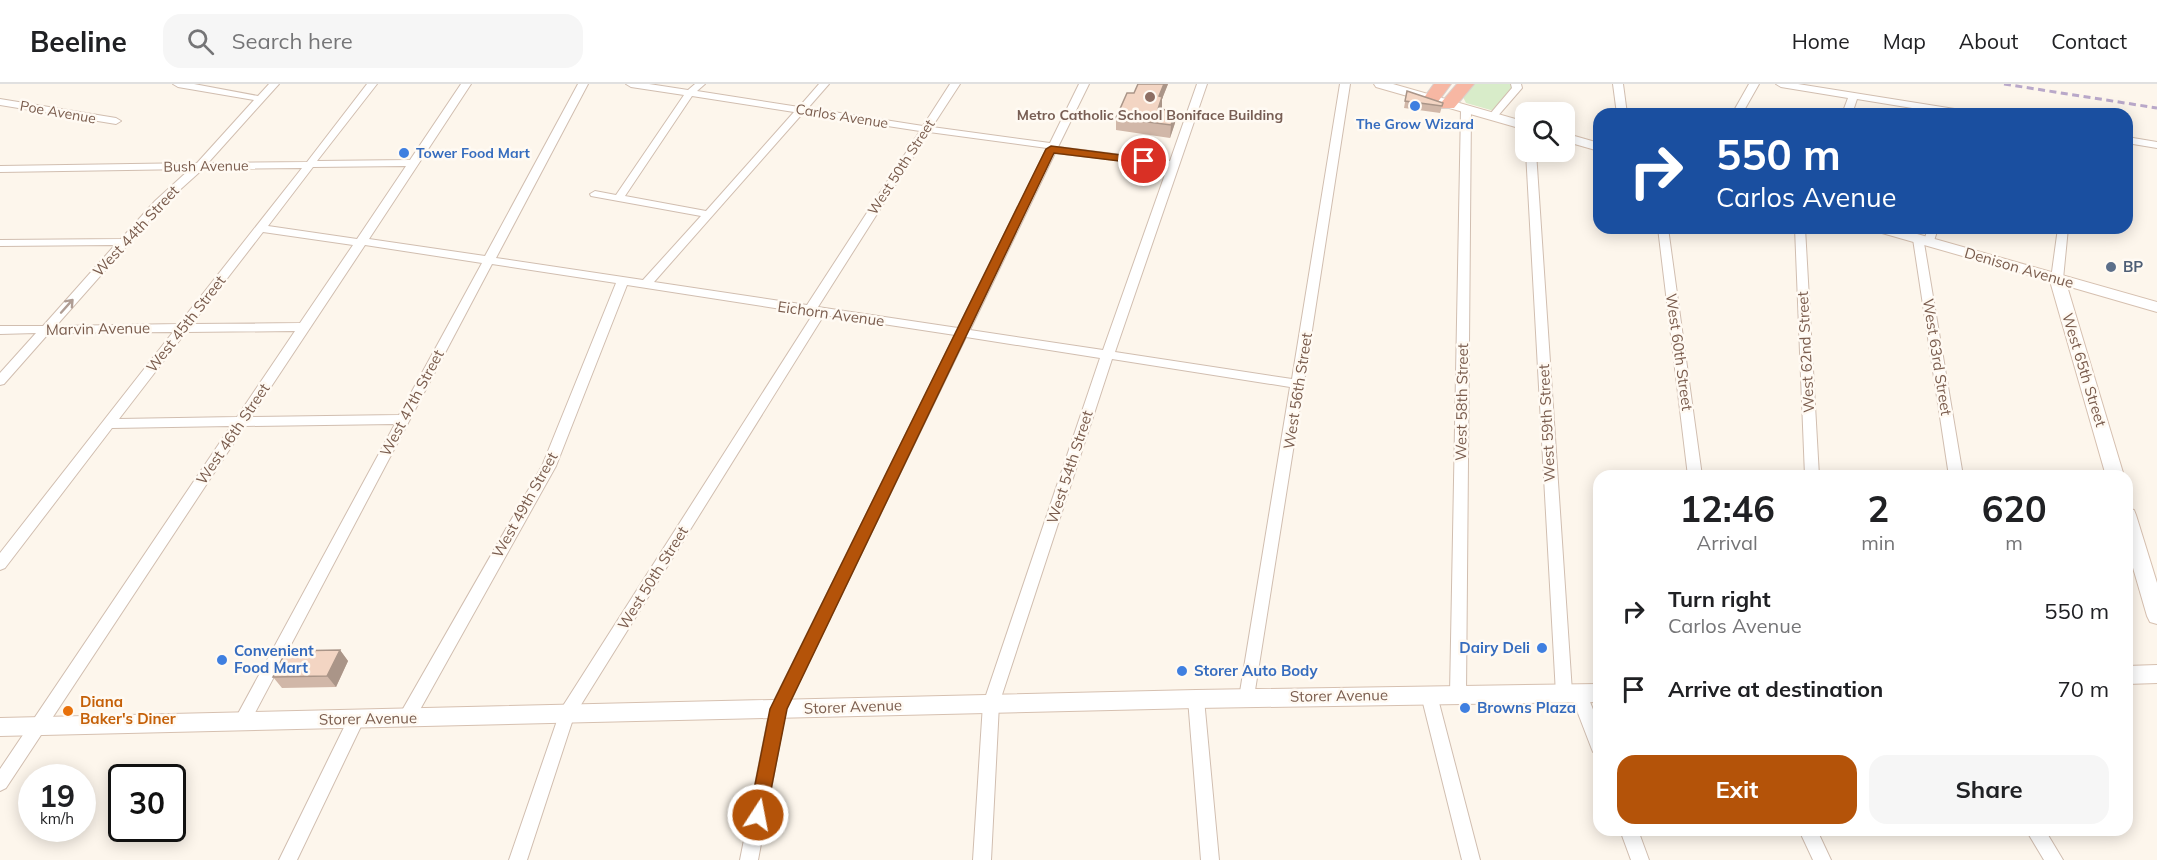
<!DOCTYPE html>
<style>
:root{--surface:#fff;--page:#f6f6f6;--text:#202124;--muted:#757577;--line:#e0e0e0;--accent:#b45309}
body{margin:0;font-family:Mulish,sans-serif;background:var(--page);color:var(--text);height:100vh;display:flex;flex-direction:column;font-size:22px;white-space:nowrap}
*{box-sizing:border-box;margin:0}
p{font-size:20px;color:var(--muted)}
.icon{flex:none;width:33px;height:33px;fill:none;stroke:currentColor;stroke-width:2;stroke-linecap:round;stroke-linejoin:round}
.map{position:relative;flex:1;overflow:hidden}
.panel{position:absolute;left:1593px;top:386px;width:540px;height:366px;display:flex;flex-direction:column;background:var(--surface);border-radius:18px;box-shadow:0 3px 15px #0003}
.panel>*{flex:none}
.top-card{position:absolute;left:1593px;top:24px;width:540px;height:126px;border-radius:18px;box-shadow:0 3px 15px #0003;background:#1a4fa0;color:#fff;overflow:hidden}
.fabs{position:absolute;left:1515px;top:18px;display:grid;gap:12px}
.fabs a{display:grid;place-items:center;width:60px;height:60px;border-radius:12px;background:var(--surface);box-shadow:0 3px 15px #0003;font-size:30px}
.speed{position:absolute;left:18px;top:680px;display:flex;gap:12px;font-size:30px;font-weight:700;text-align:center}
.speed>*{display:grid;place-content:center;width:78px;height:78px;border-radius:50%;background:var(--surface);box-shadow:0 3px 15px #0003;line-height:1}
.speed small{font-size:15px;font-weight:400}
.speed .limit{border:3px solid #111;border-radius:9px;background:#fff;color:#111}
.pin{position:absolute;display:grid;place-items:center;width:51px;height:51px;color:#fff;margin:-26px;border:3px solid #fff;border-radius:50%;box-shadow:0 2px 6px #0007}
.me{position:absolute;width:66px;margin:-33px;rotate:11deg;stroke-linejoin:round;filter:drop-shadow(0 0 4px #0008)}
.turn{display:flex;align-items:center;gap:21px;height:126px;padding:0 24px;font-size:27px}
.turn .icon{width:78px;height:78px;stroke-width:2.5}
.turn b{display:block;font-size:42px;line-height:51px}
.eta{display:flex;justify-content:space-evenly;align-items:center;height:102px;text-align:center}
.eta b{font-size:36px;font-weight:700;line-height:42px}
.primary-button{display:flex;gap:12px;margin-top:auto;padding:12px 24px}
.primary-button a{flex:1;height:69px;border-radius:18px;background:var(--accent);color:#fff;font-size:24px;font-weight:700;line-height:69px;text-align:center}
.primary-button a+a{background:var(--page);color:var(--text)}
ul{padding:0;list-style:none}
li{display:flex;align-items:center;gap:18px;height:78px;padding:0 24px}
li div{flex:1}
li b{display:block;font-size:22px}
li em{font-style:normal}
header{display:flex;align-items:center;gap:36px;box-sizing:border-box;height:84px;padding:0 30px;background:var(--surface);border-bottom:2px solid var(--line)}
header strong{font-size:28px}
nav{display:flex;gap:33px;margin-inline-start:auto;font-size:21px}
.search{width:420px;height:54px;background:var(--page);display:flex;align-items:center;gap:15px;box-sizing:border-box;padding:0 21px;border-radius:18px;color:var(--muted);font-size:22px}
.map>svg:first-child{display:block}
.green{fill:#d8ecc9}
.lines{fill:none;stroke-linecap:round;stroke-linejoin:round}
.street-casing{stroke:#d1beb0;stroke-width:2}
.secondary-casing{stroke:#d6c0b0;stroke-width:2}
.highway-casing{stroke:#dad1cd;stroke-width:2}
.street{fill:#fff;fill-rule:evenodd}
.secondary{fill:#fff;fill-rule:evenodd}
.highway{fill:#f7b7a3;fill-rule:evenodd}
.rail{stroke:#b9a8c9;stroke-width:3;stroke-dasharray:7 4.5;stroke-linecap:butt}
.wall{fill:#d1b7a8}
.shaded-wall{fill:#aa9588}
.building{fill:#f3d5c3;stroke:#aa9588;stroke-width:1.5}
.oneway{stroke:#af9d94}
.route{fill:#b45309;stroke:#753606;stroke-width:1.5}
.education-dot{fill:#8d6e63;stroke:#fffaf3;stroke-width:2}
.shop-dot{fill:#3f7fe0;stroke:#fffaf3;stroke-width:2}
.service-dot{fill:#5c6f8a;stroke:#fffaf3;stroke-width:2}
.food-dot{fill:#e8710a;stroke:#fffaf3;stroke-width:2}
.labels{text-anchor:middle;stroke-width:5;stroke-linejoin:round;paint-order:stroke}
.far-street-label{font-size:14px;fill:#7a5c4d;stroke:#fffaf3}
.far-education-label{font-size:14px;font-weight:bold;fill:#785e54;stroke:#fffaf3}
.far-shop-label{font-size:14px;font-weight:bold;fill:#366cbe;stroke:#fffaf3}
.street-label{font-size:15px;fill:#7a5c4d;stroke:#fffaf3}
.service-label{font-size:15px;font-weight:bold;fill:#4e5e75;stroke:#fffaf3;text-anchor:start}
.shop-label{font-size:15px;font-weight:bold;fill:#366cbe;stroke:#fffaf3;text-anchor:start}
.food-label{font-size:15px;font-weight:bold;fill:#c56008;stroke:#fffaf3;text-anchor:start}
</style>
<header>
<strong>Beeline</strong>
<div class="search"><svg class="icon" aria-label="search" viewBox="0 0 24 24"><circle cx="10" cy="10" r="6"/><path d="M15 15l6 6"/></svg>Search here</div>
<nav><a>Home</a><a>Map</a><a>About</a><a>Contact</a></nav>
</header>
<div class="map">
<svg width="2157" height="776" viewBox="0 0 2157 776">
<rect width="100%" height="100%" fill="#fdf6ec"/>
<path class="green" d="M1474,0H1513L1514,4L1494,27L1466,19L1463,13Z"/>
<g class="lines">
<defs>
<path id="street" d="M173,0H194L258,12L269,0H279L208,79L307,78L367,0H377L317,77L410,76L461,0H471L369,155L485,172L578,0H588L496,174L643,196L701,132L591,112L590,110L595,107L616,111L684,11L631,3L626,0H649L688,6L695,0H705L697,7L799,23L819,0H829L808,24L923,42L950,0H960L932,43L1050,59L1079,0H1089L1058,63L1170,77L1197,0H1207L1115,268L1292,295L1340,0H1350L1304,298L1305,300L1303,303L1253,619L1247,621L1241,619L1239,614L1290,303L1112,275L999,620L991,776H973L983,620L1100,274L966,253L786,625L758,776H740L770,625L955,251L824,231L574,632L527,776H509L561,625L813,230L627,201L556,382L412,640L406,642L400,640L398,635L400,630L542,382L616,199L492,180L248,642L242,644L236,642L234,637L395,340L245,342L6,704L0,707V685L231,342L112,344L5,484L0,486V469L173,248L49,249L4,300L0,301V289L36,249L0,250V242H43L115,161L0,162V156L121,155L155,117L190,85L0,88V82L197,79L254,16L178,3ZM692,12L794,28L706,127L625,112ZM803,29L920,47L807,221L654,198ZM929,48L1047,64L958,244L818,223ZM1055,69L1168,82L1103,266L970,246ZM406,82L357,155L268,142L313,83ZM302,84L179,240L56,242L163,121L203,85ZM263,148L353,161L300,239L192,240ZM365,161L482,179L399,331L251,333ZM295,247L237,333L119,335L186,248Z
M1511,0H1521L1522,4L1496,34H1490V30L1512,4Z
M1613,0H1623L1627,30H1617Z
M1749,0H1759L1742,30H1732Z
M1776,0H1798L1967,27L1972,30H1949L1857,15L1852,30H1842L1848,14L1781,3Z
M0,15L116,34L121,37L116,40L0,21Z
M1466,22L1471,25L1466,610L1464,615L1458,617L1452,615L1450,610L1461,25Z
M2127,53L2157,58V64L2127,59Z
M1526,68H1536L1572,608L1579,603L1585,605L1587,610L1599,641V670L1593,668L1591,663L1571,611L1570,615L1564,617L1558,615L1556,610Z
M1658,144H1668L1702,392H1688Z
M1795,144H1805L1819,392H1805Z
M1928,144H1938L1933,160L1924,159L1963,392H1949L1913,155L1918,152L1922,153L1924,157Z
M2058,144H2068L2063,195L2057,198L2051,195Z
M1429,604L1435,606L1437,611L1480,776H1462L1421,611L1423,606Z
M1196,608L1202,610L1204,615L1219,776H1201L1188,615L1190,610Z
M356,629L362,631L364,636L297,776H279L350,631Z
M1620,746H1638L1649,776H1631Z
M1799,746H1817L1831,776H1813Z
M2026,746H2045L2063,776H2044Z"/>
<path id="secondary" d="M1374,0H1393L1526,38V46L1376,3Z
M1564,49L1599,59V67L1564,57Z
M1873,144H1896L2157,218V228L2067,202L2124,392H2106L2050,197L1875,147Z
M2127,424L2134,426L2136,431L2157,499V540L2150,538L2147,532L2127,463Z
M2157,581V599L2127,600V582Z
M1599,600V618L1196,624L0,652V634L1196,606Z"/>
<path id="highway" d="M1434,0H1451L1437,19H1425L1423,15Z
M1457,0H1474L1454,24H1442L1440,20Z"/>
</defs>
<use href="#street" class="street-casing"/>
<use href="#secondary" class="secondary-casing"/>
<use href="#highway" class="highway-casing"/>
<use href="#street" class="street"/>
<use href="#secondary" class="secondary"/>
<use href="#highway" class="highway"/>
<path class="rail" d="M2004,0L2157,24"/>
</g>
<path class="wall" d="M1138,0H1168L1162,15V25L1176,27L1175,39L1170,54L1116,46V34L1134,9Z
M1407,7L1443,19L1440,29L1404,24Z
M340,566L348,577L336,603L282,604L273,593Z"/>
<path class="shaded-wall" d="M1164,0H1168L1162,15V25H1158L1159,12Z
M1176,27L1175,39L1170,54L1171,41Z
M340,566L348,577L336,603L327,592Z"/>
<path class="building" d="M1138,0H1164L1159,12L1162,13L1158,25L1176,27L1171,41L1116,34L1127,9H1134Z
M1407,7L1443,19L1442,22L1405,17Z
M340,566L327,592L273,593L286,567Z"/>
<defs><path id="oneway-shaft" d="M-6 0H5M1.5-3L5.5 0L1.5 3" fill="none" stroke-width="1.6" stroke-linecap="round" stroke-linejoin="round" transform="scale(1.5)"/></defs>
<use class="oneway" href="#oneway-shaft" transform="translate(67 222) rotate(-48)"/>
<path class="route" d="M1051,62L1144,74L1150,77L1144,80L1054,69L787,625L766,731L764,736L758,739L751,736L749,731L770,625L1046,65Z"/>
<circle class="education-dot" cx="1150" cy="13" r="6"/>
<g class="shop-dot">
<circle cx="1415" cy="22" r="6"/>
<circle cx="404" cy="69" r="6"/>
<circle cx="1542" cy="564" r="6"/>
<circle cx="222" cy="576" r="6"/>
<circle cx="1182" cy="587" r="6"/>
<circle cx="1465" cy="624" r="6"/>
</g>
<circle class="service-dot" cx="2111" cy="183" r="6"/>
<circle class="food-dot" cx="68" cy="627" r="6"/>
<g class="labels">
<g class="far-street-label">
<text transform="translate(58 28) rotate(10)" y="5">Poe Avenue</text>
<text transform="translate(842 32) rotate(9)" y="5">Carlos Avenue</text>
<text transform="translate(206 82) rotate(-1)" y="5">Bush Avenue</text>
<text transform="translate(901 83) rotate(-57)" y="5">West 50th Street</text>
</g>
<g class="far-education-label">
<text x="1150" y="36">Metro Catholic School Boniface Building</text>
</g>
<g class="far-shop-label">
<text x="1415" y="45">The Grow Wizard</text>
<text x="416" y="74" text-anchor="start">Tower Food Mart</text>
</g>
<g class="street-label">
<text transform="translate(136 147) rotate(-47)" y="5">West 44th Street</text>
<text transform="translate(2019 184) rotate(16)" y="5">Denison Avenue</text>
<text transform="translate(831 230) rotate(8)" y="5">Eichorn Avenue</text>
<text transform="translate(186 240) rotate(-52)" y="5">West 45th Street</text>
<text transform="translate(98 245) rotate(-1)" y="5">Marvin Avenue</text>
<text transform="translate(1679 268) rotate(82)" y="5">West 60th Street</text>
<text transform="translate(1806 268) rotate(-93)" y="5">West 62nd Street</text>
<text transform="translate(1937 273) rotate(81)" y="5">West 63rd Street</text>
<text transform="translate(2084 286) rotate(73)" y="5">West 65th Street</text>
<text transform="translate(1298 307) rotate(-81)" y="5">West 56th Street</text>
<text transform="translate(1462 318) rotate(-89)" y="5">West 58th Street</text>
<text transform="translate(412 319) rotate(-62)" y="5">West 47th Street</text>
<text transform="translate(1547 339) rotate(-93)" y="5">West 59th Street</text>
<text transform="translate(233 350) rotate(-56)" y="5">West 46th Street</text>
<text transform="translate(1070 383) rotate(-72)" y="5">West 54th Street</text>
<text transform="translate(525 421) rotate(-61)" y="5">West 49th Street</text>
<text transform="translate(653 494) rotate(-58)" y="5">West 50th Street</text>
<text transform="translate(1339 612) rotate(-1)" y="5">Storer Avenue</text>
<text transform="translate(853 623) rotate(-2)" y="5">Storer Avenue</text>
<text transform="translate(368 635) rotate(-1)" y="5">Storer Avenue</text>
</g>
<g class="service-label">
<text x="2123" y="188">BP</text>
</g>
<g class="shop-label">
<text x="1530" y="569" text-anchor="end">Dairy Deli</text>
<text x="234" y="572">Convenient<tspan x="234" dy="17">Food Mart</tspan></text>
<text x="1194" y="592">Storer Auto Body</text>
<text x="1477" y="629">Browns Plaza</text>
</g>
<g class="food-label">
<text x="80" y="623">Diana<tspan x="80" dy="17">Baker's Diner</tspan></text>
</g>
</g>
</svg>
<div class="fabs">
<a><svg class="icon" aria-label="search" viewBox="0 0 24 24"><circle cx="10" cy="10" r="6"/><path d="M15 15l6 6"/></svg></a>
</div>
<div class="speed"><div>19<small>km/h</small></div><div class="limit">30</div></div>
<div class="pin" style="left:1144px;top:77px;background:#d93025"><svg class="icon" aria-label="arrive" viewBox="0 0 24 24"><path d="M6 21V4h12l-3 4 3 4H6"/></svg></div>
<svg class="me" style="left:758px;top:731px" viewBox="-20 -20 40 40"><circle r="17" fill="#b45309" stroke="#fff" stroke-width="3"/><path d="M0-11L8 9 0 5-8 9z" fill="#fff"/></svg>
<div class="top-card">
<div class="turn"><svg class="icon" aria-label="right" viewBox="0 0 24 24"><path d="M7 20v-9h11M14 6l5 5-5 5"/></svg><div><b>550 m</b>Carlos Avenue</div></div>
</div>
<section class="panel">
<div class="eta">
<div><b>12:46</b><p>Arrival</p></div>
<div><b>2</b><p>min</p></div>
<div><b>620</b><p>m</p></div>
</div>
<ul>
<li><svg class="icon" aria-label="right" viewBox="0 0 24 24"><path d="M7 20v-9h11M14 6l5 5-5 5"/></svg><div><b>Turn right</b><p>Carlos Avenue</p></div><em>550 m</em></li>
<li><svg class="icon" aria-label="arrive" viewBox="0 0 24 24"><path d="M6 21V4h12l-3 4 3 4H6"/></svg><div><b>Arrive at destination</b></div><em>70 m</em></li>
</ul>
<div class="primary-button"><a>Exit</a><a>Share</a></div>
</section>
</div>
